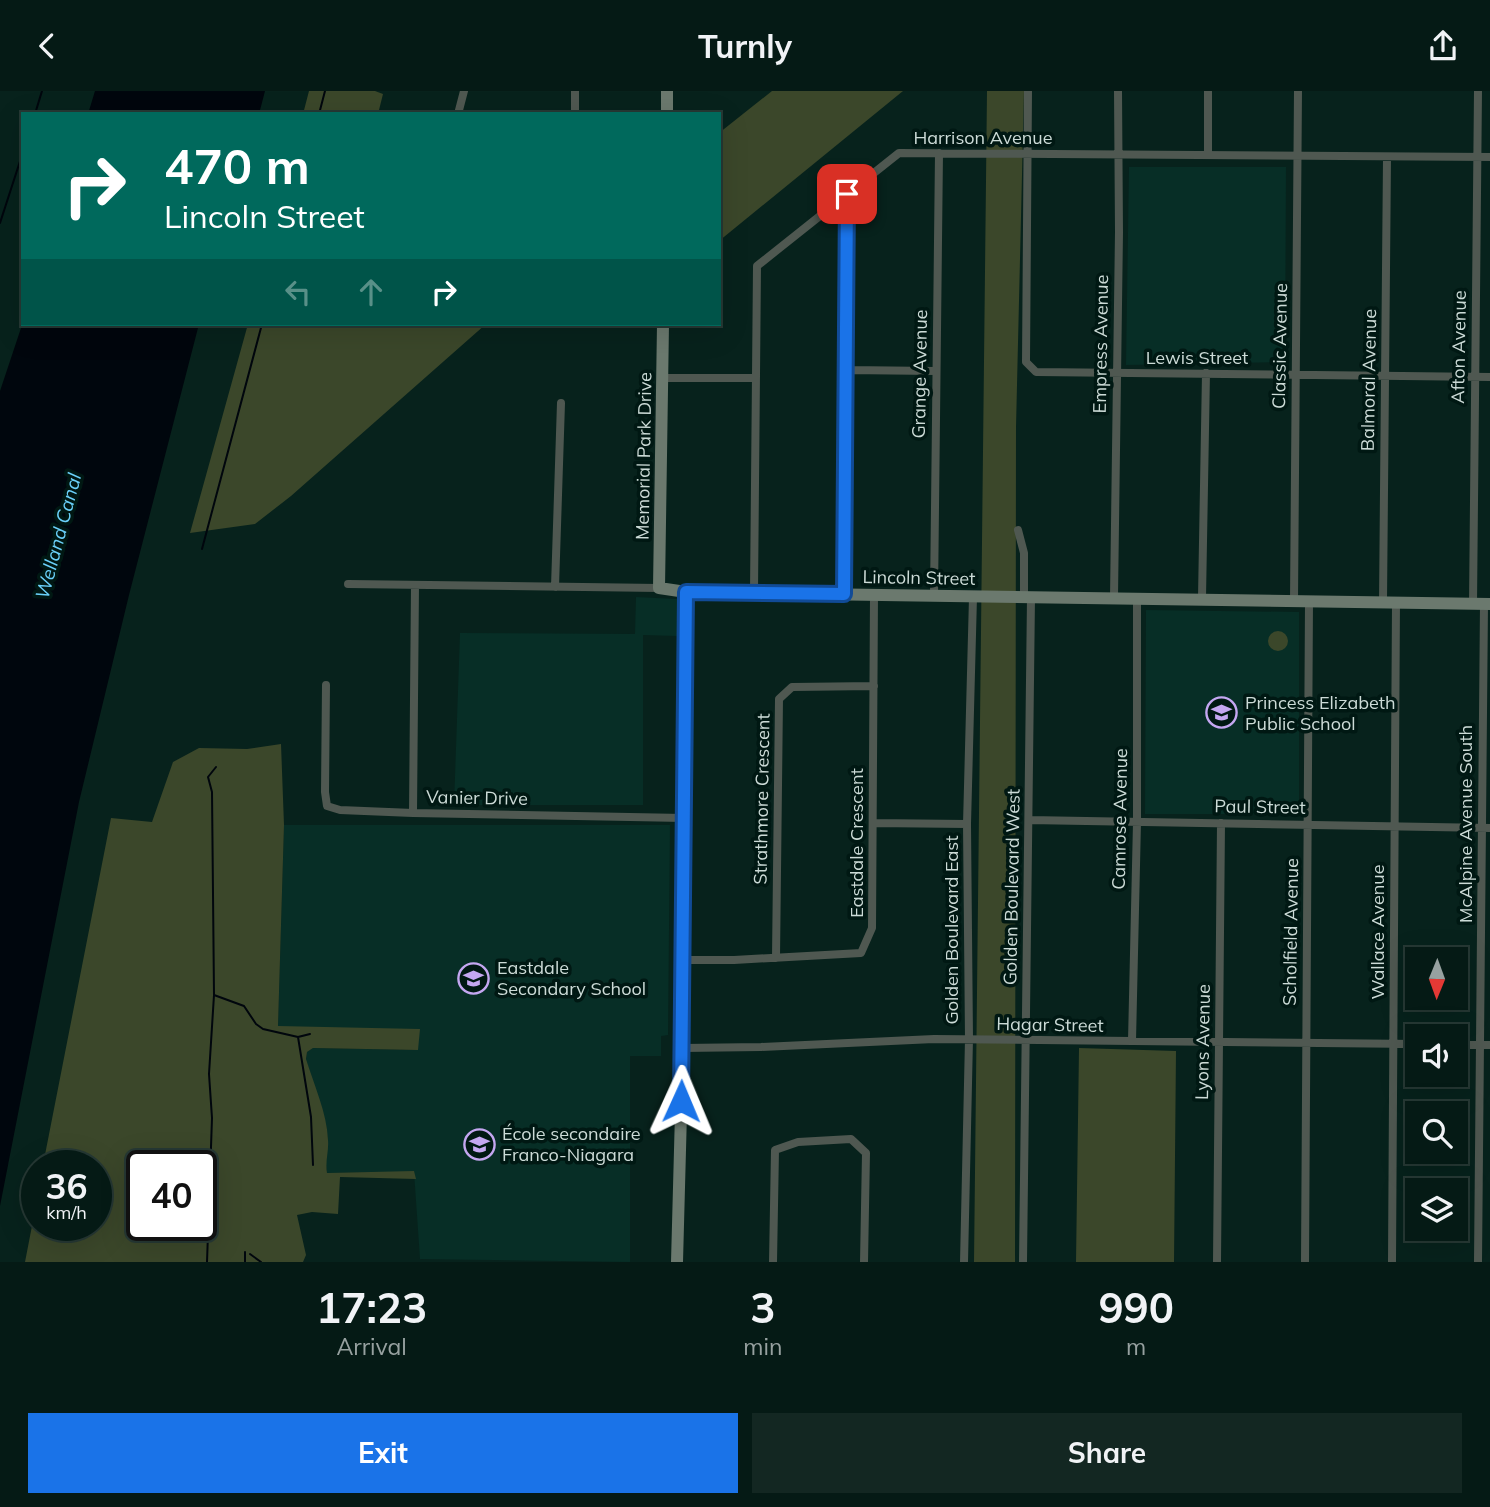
<!DOCTYPE html>
<meta charset="utf-8">
<style>
:root{--surface:#051a15;--page:#132722;--text:#f1f3f6;--muted:#97a1a0;--line:#263834;--accent:#1a73e8}
body{margin:0;font-family:Mulish,sans-serif;background:var(--page);color:var(--text);height:100vh;display:flex;flex-direction:column;font-size:26px;white-space:nowrap}
*{box-sizing:border-box;margin:0}
p{font-size:23px;color:var(--muted)}
.icon{flex:none;width:38px;height:38px;fill:none;stroke:currentColor;stroke-width:2;stroke-linecap:round;stroke-linejoin:round}
.map{position:relative;height:1171px;overflow:hidden}
.panel{display:flex;flex-direction:column;background:var(--surface);flex:1}
.panel>*{flex:none}
.hud{position:absolute;left:21px;top:21px;width:700px;height:214px;border-radius:0px;box-shadow:0 7px 28px #0002,0 0 0 2px var(--line);background:#00695c;color:#fff;overflow:hidden}
.needle{width:46px;rotate:181deg}
.fabs{position:absolute;left:1405px;top:856px;display:grid;gap:14px}
.fabs a{display:grid;place-items:center;width:63px;height:63px;border-radius:0px;background:var(--surface);box-shadow:0 7px 28px #0002,0 0 0 2px var(--line);font-size:35px}
.speed{position:absolute;left:21px;top:1059px;display:flex;gap:14px;font-size:35px;font-weight:700;text-align:center}
.speed>*{display:grid;place-content:center;width:91px;height:91px;border-radius:50%;background:var(--surface);box-shadow:0 7px 28px #0002,0 0 0 2px var(--line);line-height:1}
.speed small{font-size:18px;font-weight:400}
.speed .limit{border:4px solid #111;border-radius:10px;background:#fff;color:#111}
.pin{position:absolute;display:grid;place-items:center;width:60px;height:60px;color:#fff;margin:-30px;border-radius:14px;box-shadow:0 4px 10px #0006}
.me{position:absolute;width:77px;margin:-38px;rotate:1deg;stroke-linejoin:round;filter:drop-shadow(0 0 5px #0008)}
.turn{display:flex;align-items:center;gap:24px;height:147px;padding:0 28px;font-size:32px}
.turn .icon{width:91px;height:91px;stroke-width:2.5}
.turn b{display:block;font-size:49px;line-height:60px}
.lanes{display:flex;align-items:center;height:66px;padding:0 28px;background:#0003;justify-content:center;gap:35px;direction:ltr}
.lanes .off{opacity:.35}
.eta{display:flex;justify-content:space-evenly;align-items:center;height:119px;text-align:center}
.eta b{font-size:42px;font-weight:700;line-height:49px}
.primary-button{display:flex;gap:14px;margin-top:auto;padding:14px 28px}
.primary-button a{flex:1;height:80px;border-radius:0px;background:var(--accent);color:#fff;font-size:28px;font-weight:700;line-height:80px;text-align:center}
.primary-button a+a{background:var(--page);color:var(--text)}
header{display:flex;justify-content:space-between;align-items:center;height:91px;padding:0 28px;background:var(--surface);font-size:32px;font-weight:700}
.map>svg:first-child{display:block}
.built{fill:#072e26}
.green{fill:#3b472a;fill-rule:evenodd}
.water{fill:#00060d}
.lines{fill:none;stroke-linecap:round;stroke-linejoin:round}
.stream{stroke:#00060d;stroke-width:2}
.street{stroke:#4f5851;stroke-width:8}
.secondary{stroke:#6b796e;stroke-width:12}
.route-casing{stroke:#114b97;stroke-width:18}
.route{stroke:#1a73e8;stroke-width:12}
.labels{text-anchor:middle;stroke-width:7;stroke-linejoin:round;paint-order:stroke}
.street-label{font-size:18px;fill:#ccdbd7;stroke:#001813}
.poi-label{font-size:18px;fill:#ccdbd7;stroke:#001813;text-anchor:start}
.water-label{font-size:19px;font-style:italic;fill:#6ad1fa;stroke:#001813}
</style>
<header><svg class="icon" aria-label="back" viewBox="0 0 24 24"><path d="M15 5l-7 7 7 7"/></svg>Turnly<svg class="icon" aria-label="share" viewBox="0 0 24 24"><path d="M12 15V3M7 8l5-5 5 5M5 13v7h14v-7"/></svg></header>
<div class="map">
<svg width="1490" height="1171" viewBox="0 0 1490 1171">
<rect width="100%" height="100%" fill="#07221c"/>
<path class="built" d="M1129,76H1286L1285,271L1126,274Z
M636,506L677,508V545L643,544V714H454L460,542L635,543Z
M1146,519L1299,521V723H1145Z
M284,734H670L668,944L661,945V965H630V1171L420,1168L414,1081L327,1082L325,1070L328,1051L326,1036L306,969L307,961L313,957L418,959L278,935Z"/>
<path class="green" d="M309,0H375L383,3L378,23H303Z
M772,0H903L719,150V42Z
M987,0H1024L1016,336L1015,1171H974Z
M248,233H486L291,405L255,433L190,442Z
M1268 550a10 10 0 1 1 20 0a10 10 0 1 1-20 0Z
M281,653L284,734L278,935L420,938L418,959L313,957L307,961L306,968C314,994 327,1022 328,1049C329,1060 325,1070 327,1082L414,1080L416,1088L340,1086L338,1123L312,1121L297,1124L306,1164L303,1171H25L37,1109V1134H96V1074H43L111,727L152,731L173,671L199,657L247,658ZM201,1074V1134H142V1074Z
M1079,957L1176,960L1174,1171H1076Z"/>
<path class="water" d="M95,0H265L259,23H88Z
M23,231L199,233L129,504L79,711L0,1115V300Z"/>
<g class="lines">
<path class="stream" d="M35,23L42,0
M319,23L325,0
M0,132L23,61
M202,458L262,233
M214,904L244,915L256,933L263,938L298,946L310,943
M298,946L311,1026L313,1074
M245,1161V1171
M250,1163L261,1171
M207,1171L212,1027L209,983L214,904L212,701L208,686L216,676"/>
<path class="street" d="M1028,0L1026,271L1036,281L1490,286
M458,23L464,0
M575,23V0
M1208,64V0
M847,279L936,280
M662,287H755
M1018,439L1024,462V506
M348,493L659,497
M415,494L413,722L684,727
M555,496L561,312
M754,501L757,175L899,62L1490,66
M844,503L847,103
M934,505L939,62
M1114,506L1119,141L1118,0
M1202,507L1206,282
M1294,510L1298,0
M1383,511L1387,67
M1473,513L1478,0
M326,594L325,701L327,715L340,719L413,722
M1029,729L1490,737
M873,732L967,733
M776,867L779,608L792,596L874,595
M684,869H734L861,862L872,837L874,504
M1132,950L1137,731V507
M1456,954H1490
M683,957L761,956L934,948L1418,953
M773,1171L775,1059L798,1051L851,1048L866,1062L864,1171
M964,1171L969,948L967,733L973,506
M1023,1171L1031,506
M1217,1171L1221,732
M1305,1171L1309,511
M1392,1171L1396,511
M1478,1171L1484,513"/>
<path class="secondary" d="M667,23V0
M663,233L659,497L686,501L1490,513
M677,1171L683,947L686,501"/>
</g>
<g class="lines">
<defs>
<path id="route" d="M681,1010L686,501L844,503L847,103"/>
</defs>
<use href="#route" class="route-casing"/>
<use href="#route" class="route"/>
</g>
<defs>
<symbol id="school-ring" viewBox="-11 -11 22 22"><circle r="9.5" fill="#001813" stroke="#c4a7f1" stroke-width="1.5"/><path d="M0-5L7-2L0 1L-7-2ZM-4 1L0 2.5L4 1V4Q0 6-4 4Z" fill="#c4a7f1"/></symbol>
</defs>
<g fill-rule="evenodd">
<use href="#school-ring" x="1204" y="604" width="35" height="35"/>
<use href="#school-ring" x="456" y="870" width="35" height="35"/>
<use href="#school-ring" x="462" y="1036" width="35" height="35"/>
</g>
<g class="labels">
<g class="street-label">
<text x="983" y="53">Harrison Avenue</text>
<text transform="translate(1101 253) rotate(-89)" y="6">Empress Avenue</text>
<text transform="translate(1280 255) rotate(-89)" y="6">Classic Avenue</text>
<text transform="translate(1459 256) rotate(-89)" y="6">Afton Avenue</text>
<text x="1197" y="273">Lewis Street</text>
<text transform="translate(920 283) rotate(-89)" y="6">Grange Avenue</text>
<text transform="translate(1369 289) rotate(-89)" y="6">Balmoral Avenue</text>
<text transform="translate(644 365) rotate(-89)" y="6">Memorial Park Drive</text>
<text transform="translate(919 487) rotate(1)" y="6">Lincoln Street</text>
<text transform="translate(477 707) rotate(1)" y="6">Vanier Drive</text>
<text transform="translate(762 708) rotate(-89)" y="6">Strathmore Crescent</text>
<text transform="translate(1260 716) rotate(1)" y="6">Paul Street</text>
<text transform="translate(1120 728) rotate(-89)" y="6">Camrose Avenue</text>
<text transform="translate(1466 733) rotate(-90)" y="6">McAlpine Avenue South</text>
<text transform="translate(857 752) rotate(-90)" y="6">Eastdale Crescent</text>
<text transform="translate(1012 796) rotate(-89)" y="6">Golden Boulevard West</text>
<text transform="translate(952 839) rotate(-90)" y="6">Golden Boulevard East</text>
<text transform="translate(1291 841) rotate(-89)" y="6">Scholfield Avenue</text>
<text transform="translate(1378 841) rotate(-90)" y="6">Wallace Avenue</text>
<text transform="translate(1050 934) rotate(1)" y="6">Hagar Street</text>
<text transform="translate(1203 951) rotate(-89)" y="6">Lyons Avenue</text>
</g>
<g class="poi-label">
<text x="1245" y="618">Princess Elizabeth<tspan x="1245" dy="21">Public School</tspan></text>
<text x="497" y="883">Eastdale<tspan x="497" dy="21">Secondary School</tspan></text>
<text x="502" y="1049">École secondaire<tspan x="502" dy="21">Franco-Niagara</tspan></text>
</g>
<g class="water-label">
<text transform="translate(58 445) rotate(-75)" y="7">Welland Canal</text>
</g>
</g>
</svg>
<div class="fabs">
<a><svg class="needle" viewBox="-14 -14 28 28"><path d="M0-13l5 13h-10z" fill="#e53935"/><path d="M0 13l5-13h-10z" fill="#97a1a0"/></svg></a>
<a><svg class="icon" aria-label="sound" viewBox="0 0 24 24"><path d="M4 9h4l5-4v14l-5-4H4zM17 9q2 3 0 6"/></svg></a>
<a><svg class="icon" aria-label="search" viewBox="0 0 24 24"><circle cx="10" cy="10" r="6"/><path d="M15 15l6 6"/></svg></a>
<a><svg class="icon" aria-label="layers" viewBox="0 0 24 24"><path d="M12 4l9 5-9 5-9-5zM3 14l9 5 9-5"/></svg></a>
</div>
<div class="speed"><div>36<small>km/h</small></div><div class="limit">40</div></div>
<div class="pin" style="left:847px;top:103px;background:#d93025"><svg class="icon" aria-label="arrive" viewBox="0 0 24 24"><path d="M6 21V4h12l-3 4 3 4H6"/></svg></div>
<svg class="me" style="left:681px;top:1010px" viewBox="-20 -20 40 40"><path d="M0-17L14 15 0 8-14 15z" fill="#1a73e8" stroke="#fff" stroke-width="4"/></svg>
<div class="hud">
<div class="turn"><svg class="icon" aria-label="right" viewBox="0 0 24 24"><path d="M7 20v-9h11M14 6l5 5-5 5"/></svg><div><b>470 m</b>Lincoln Street</div></div>
<div class="lanes"><svg class="icon off" aria-label="left" viewBox="0 0 24 24"><path d="M17 20v-9H6M10 6l-5 5 5 5"/></svg><svg class="icon off" aria-label="ahead" viewBox="0 0 24 24"><path d="M12 20V5M6 11l6-6 6 6"/></svg><svg class="icon" aria-label="right" viewBox="0 0 24 24"><path d="M7 20v-9h11M14 6l5 5-5 5"/></svg></div>
</div>
</div>
<section class="panel">
<div class="eta">
<div><b>17:23</b><p>Arrival</p></div>
<div><b>3</b><p>min</p></div>
<div><b>990</b><p>m</p></div>
</div>
<div class="primary-button"><a>Exit</a><a>Share</a></div>
</section>
